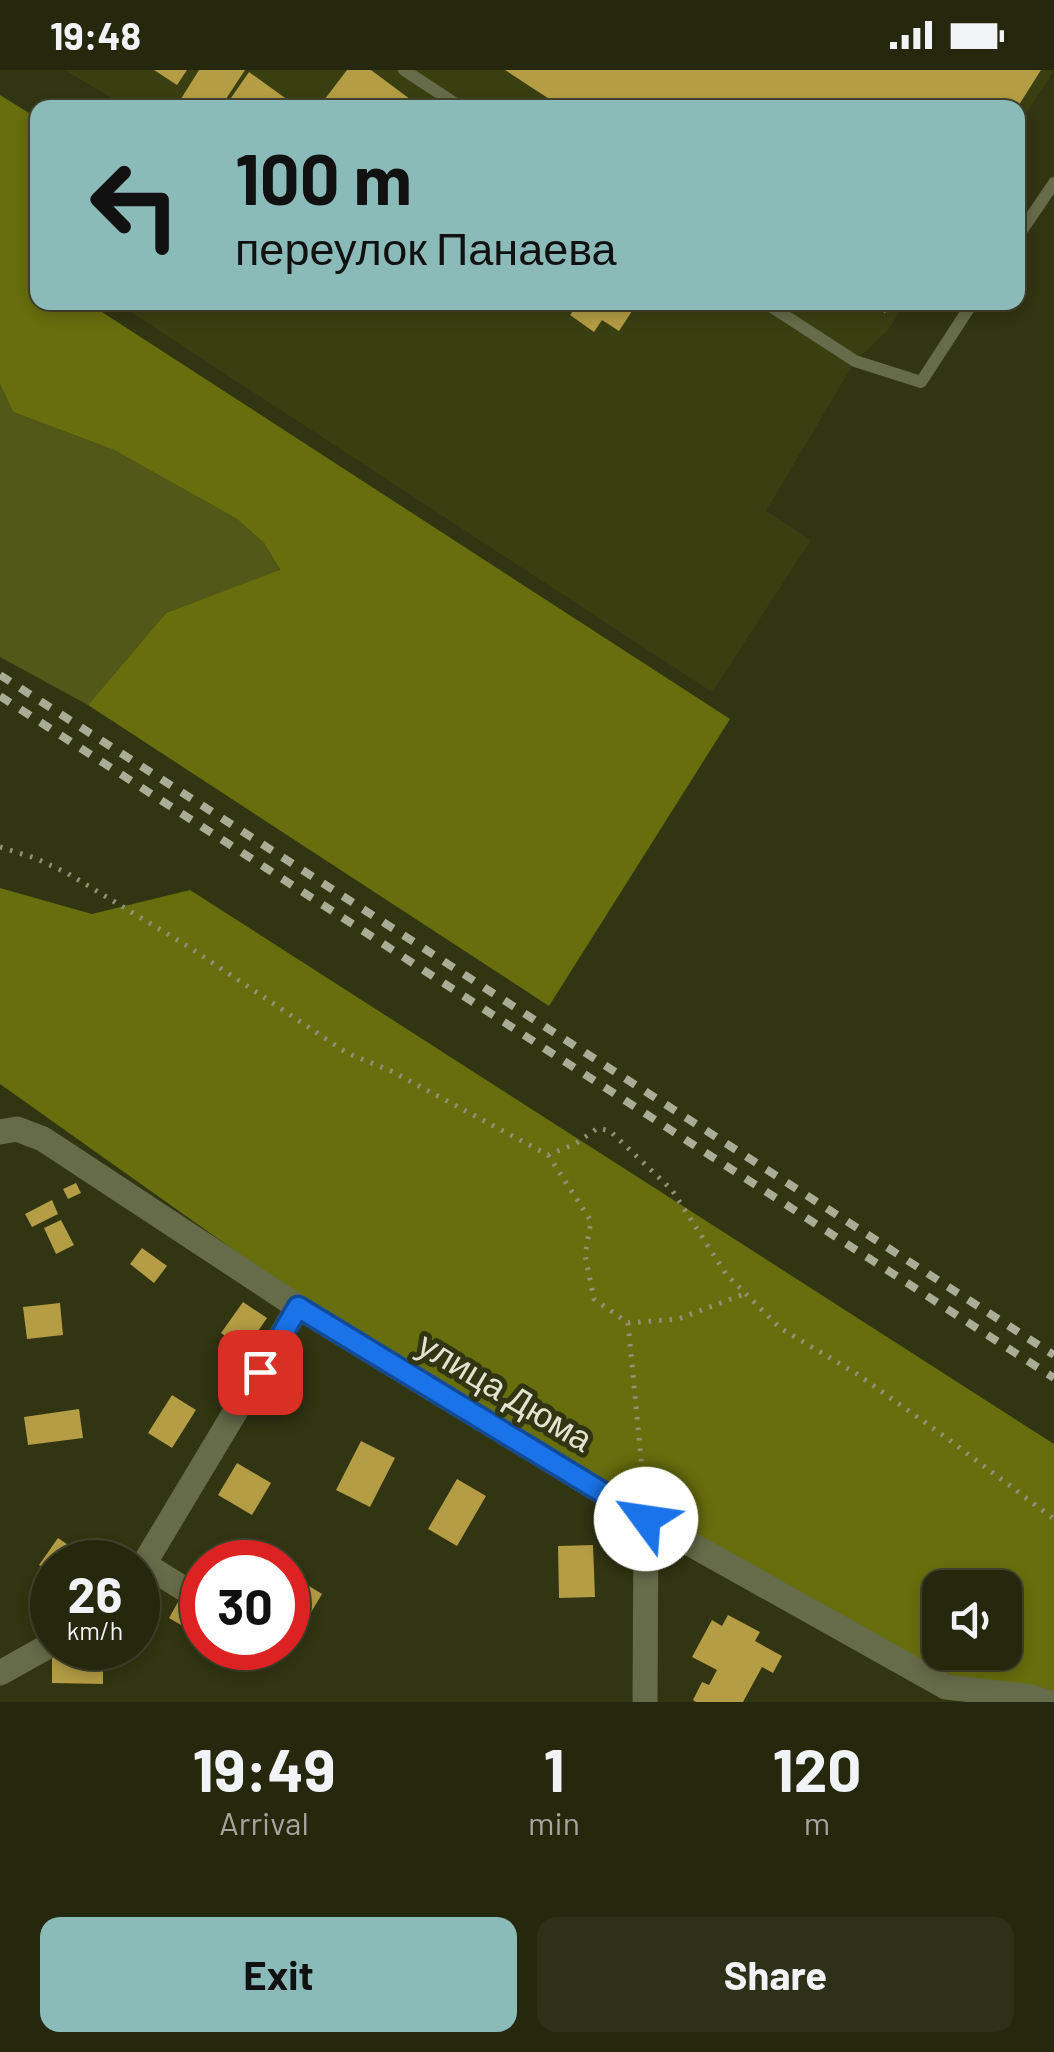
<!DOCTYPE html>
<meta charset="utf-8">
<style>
:root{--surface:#26280e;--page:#2e3017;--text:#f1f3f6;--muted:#a4a69e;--line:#42442e;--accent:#8bbbb9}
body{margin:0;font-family:Barlow,sans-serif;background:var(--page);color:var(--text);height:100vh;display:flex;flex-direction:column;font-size:38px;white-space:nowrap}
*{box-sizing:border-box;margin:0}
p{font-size:32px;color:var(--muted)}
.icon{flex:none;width:55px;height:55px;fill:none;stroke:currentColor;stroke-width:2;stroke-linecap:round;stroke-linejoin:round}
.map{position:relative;height:1632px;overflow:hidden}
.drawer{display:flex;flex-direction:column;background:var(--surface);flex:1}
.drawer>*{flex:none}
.top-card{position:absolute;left:30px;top:30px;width:995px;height:210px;border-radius:20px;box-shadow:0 5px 15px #0003,0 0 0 2px var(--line);background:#8bbbb9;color:#111;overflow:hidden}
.tools{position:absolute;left:922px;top:1500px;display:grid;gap:20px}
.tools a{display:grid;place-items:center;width:100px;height:100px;border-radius:20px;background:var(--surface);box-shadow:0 5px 15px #0003,0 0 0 2px var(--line);font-size:50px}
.speed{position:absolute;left:30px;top:1470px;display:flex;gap:20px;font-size:50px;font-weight:700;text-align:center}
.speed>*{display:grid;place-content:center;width:130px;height:130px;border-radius:50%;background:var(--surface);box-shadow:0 5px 15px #0003,0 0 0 2px var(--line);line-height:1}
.speed small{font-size:25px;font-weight:400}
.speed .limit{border:15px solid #d22;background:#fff;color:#111}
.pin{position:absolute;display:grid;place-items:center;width:85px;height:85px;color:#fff;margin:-42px;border-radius:20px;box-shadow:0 5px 15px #0006}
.me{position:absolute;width:110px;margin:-55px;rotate:301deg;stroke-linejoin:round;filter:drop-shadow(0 0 8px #0008)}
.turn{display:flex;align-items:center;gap:35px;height:210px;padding:0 40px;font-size:45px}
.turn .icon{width:130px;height:130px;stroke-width:2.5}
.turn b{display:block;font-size:70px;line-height:85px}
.eta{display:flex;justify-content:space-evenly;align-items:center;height:170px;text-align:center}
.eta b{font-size:60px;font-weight:700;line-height:70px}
.cta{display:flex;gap:20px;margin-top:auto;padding:20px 40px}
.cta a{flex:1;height:115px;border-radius:20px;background:var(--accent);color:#111;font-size:40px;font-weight:700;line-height:115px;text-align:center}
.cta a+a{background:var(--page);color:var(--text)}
.status{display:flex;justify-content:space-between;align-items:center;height:70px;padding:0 50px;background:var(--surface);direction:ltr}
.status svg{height:28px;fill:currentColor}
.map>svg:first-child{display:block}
.built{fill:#3a3f12}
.green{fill:#525818}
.forest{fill:#676e0d;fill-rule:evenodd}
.building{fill:#b49d44}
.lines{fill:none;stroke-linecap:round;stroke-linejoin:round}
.path{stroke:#8f9277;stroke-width:5;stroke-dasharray:2.5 8;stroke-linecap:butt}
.lane{stroke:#666b49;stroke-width:12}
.street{stroke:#666b49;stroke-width:25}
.rail{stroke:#aaad95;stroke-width:8;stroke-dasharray:12 12;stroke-linecap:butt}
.route-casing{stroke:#114b97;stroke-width:25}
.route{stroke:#1a73e8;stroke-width:18}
.labels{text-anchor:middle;stroke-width:10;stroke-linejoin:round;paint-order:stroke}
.street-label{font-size:35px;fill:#e1e4d0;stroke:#323512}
</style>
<div class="status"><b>19:48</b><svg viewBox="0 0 49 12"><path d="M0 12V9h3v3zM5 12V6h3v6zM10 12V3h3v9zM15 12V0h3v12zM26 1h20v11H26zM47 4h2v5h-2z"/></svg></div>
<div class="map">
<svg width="1054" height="1632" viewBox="0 0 1054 1632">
<rect width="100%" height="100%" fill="#323512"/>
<path class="built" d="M65,0H1054L1018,57V38L126,37Z
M117,233H905L888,260L855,291L766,441L811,470L712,622Z"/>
<path class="green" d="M0,314L13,342L114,380L237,449L264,473L280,501L166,543L88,635L0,587Z"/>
<path class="forest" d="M0,25L37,48L38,232L88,233L730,649L549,936L88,635L166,543L280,500L264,473L237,449L114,380L13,342L0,314Z
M0,818L92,844L190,820L1054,1374V1632H1003L527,1388L0,1014ZM940,1518H1005V1582H940Z"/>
<path class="building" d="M154,0H187L177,15Z
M199,0H245L220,38H187L179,32Z
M347,0H371L422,38H318Z
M505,0H1041L1017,38H563Z
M249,2L299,38H224Z
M579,232H638L619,261L602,250L594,262L570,245Z
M868,232H892L885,243Z
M76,1113L81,1123L68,1129L63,1119Z
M52,1130L58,1144L32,1157L25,1144Z
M61,1150L74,1175L56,1184L44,1158Z
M142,1178L167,1196L154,1213L130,1194Z
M243,1232L267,1248L245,1280L221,1263Z
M60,1233L63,1265L27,1269L23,1237Z
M172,1325L196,1340L172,1378L148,1363Z
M79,1339L83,1368L28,1375L24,1347Z
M361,1371L395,1388L370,1437L336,1420Z
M237,1393L271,1413L252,1445L218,1425Z
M457,1409L486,1426L457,1476L428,1459Z
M58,1468L86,1487L82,1492H52V1505L39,1495Z
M593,1475L595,1527L559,1528L558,1476Z
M288,1503L322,1524L301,1559L288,1551Z
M182,1525L202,1537V1567L169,1548Z
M728,1545L760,1562L755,1571L782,1586L773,1603L762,1597L743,1632H696L693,1630L702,1612L709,1615L717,1600L692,1587L712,1550L722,1556Z
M52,1581H103V1614L52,1613Z"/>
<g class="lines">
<path class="path" d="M0,777L35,788L67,803L189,877L347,983L391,1001L548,1085L575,1074L598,1058L610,1061L672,1120L726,1204L780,1258L857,1304L944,1366L1054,1449
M548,1085L591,1151L585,1185L594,1229L628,1253L678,1249L747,1223
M628,1253L644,1419"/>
<path class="lane" d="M404,0L462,38
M1018,166L1054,113
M764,232L855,291L921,312L973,232"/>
<path class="street" d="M0,1062L17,1059L43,1069L298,1237L646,1449L946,1617L1032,1627L1046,1632
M144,1494L202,1530
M138,1504L298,1237
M0,1603L52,1574
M645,1632L646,1449"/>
<path class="rail" d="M0,605L1054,1285
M0,626L1054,1308"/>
</g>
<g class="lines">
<defs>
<path id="route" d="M260,1302L298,1237L646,1449"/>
</defs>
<use href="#route" class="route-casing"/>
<use href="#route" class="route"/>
</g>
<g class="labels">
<g class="street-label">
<text transform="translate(505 1322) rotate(31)" y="12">улица Дюма</text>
</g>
</g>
</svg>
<div class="tools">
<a><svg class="icon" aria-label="sound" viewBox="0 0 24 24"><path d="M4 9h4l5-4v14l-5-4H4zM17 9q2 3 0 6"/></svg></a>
</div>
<div class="speed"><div>26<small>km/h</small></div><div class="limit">30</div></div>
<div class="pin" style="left:260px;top:1302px;background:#d93025"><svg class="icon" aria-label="arrive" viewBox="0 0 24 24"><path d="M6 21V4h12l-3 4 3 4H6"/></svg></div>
<svg class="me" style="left:646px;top:1449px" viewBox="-20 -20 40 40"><circle r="19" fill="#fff"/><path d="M0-13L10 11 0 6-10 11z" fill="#1a73e8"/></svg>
<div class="top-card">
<div class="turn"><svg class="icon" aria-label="left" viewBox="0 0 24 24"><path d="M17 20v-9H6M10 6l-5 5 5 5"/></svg><div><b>100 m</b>переулок Панаева</div></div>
</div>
</div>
<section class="drawer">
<div class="eta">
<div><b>19:49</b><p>Arrival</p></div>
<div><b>1</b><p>min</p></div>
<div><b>120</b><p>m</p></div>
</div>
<div class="cta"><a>Exit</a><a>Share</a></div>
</section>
